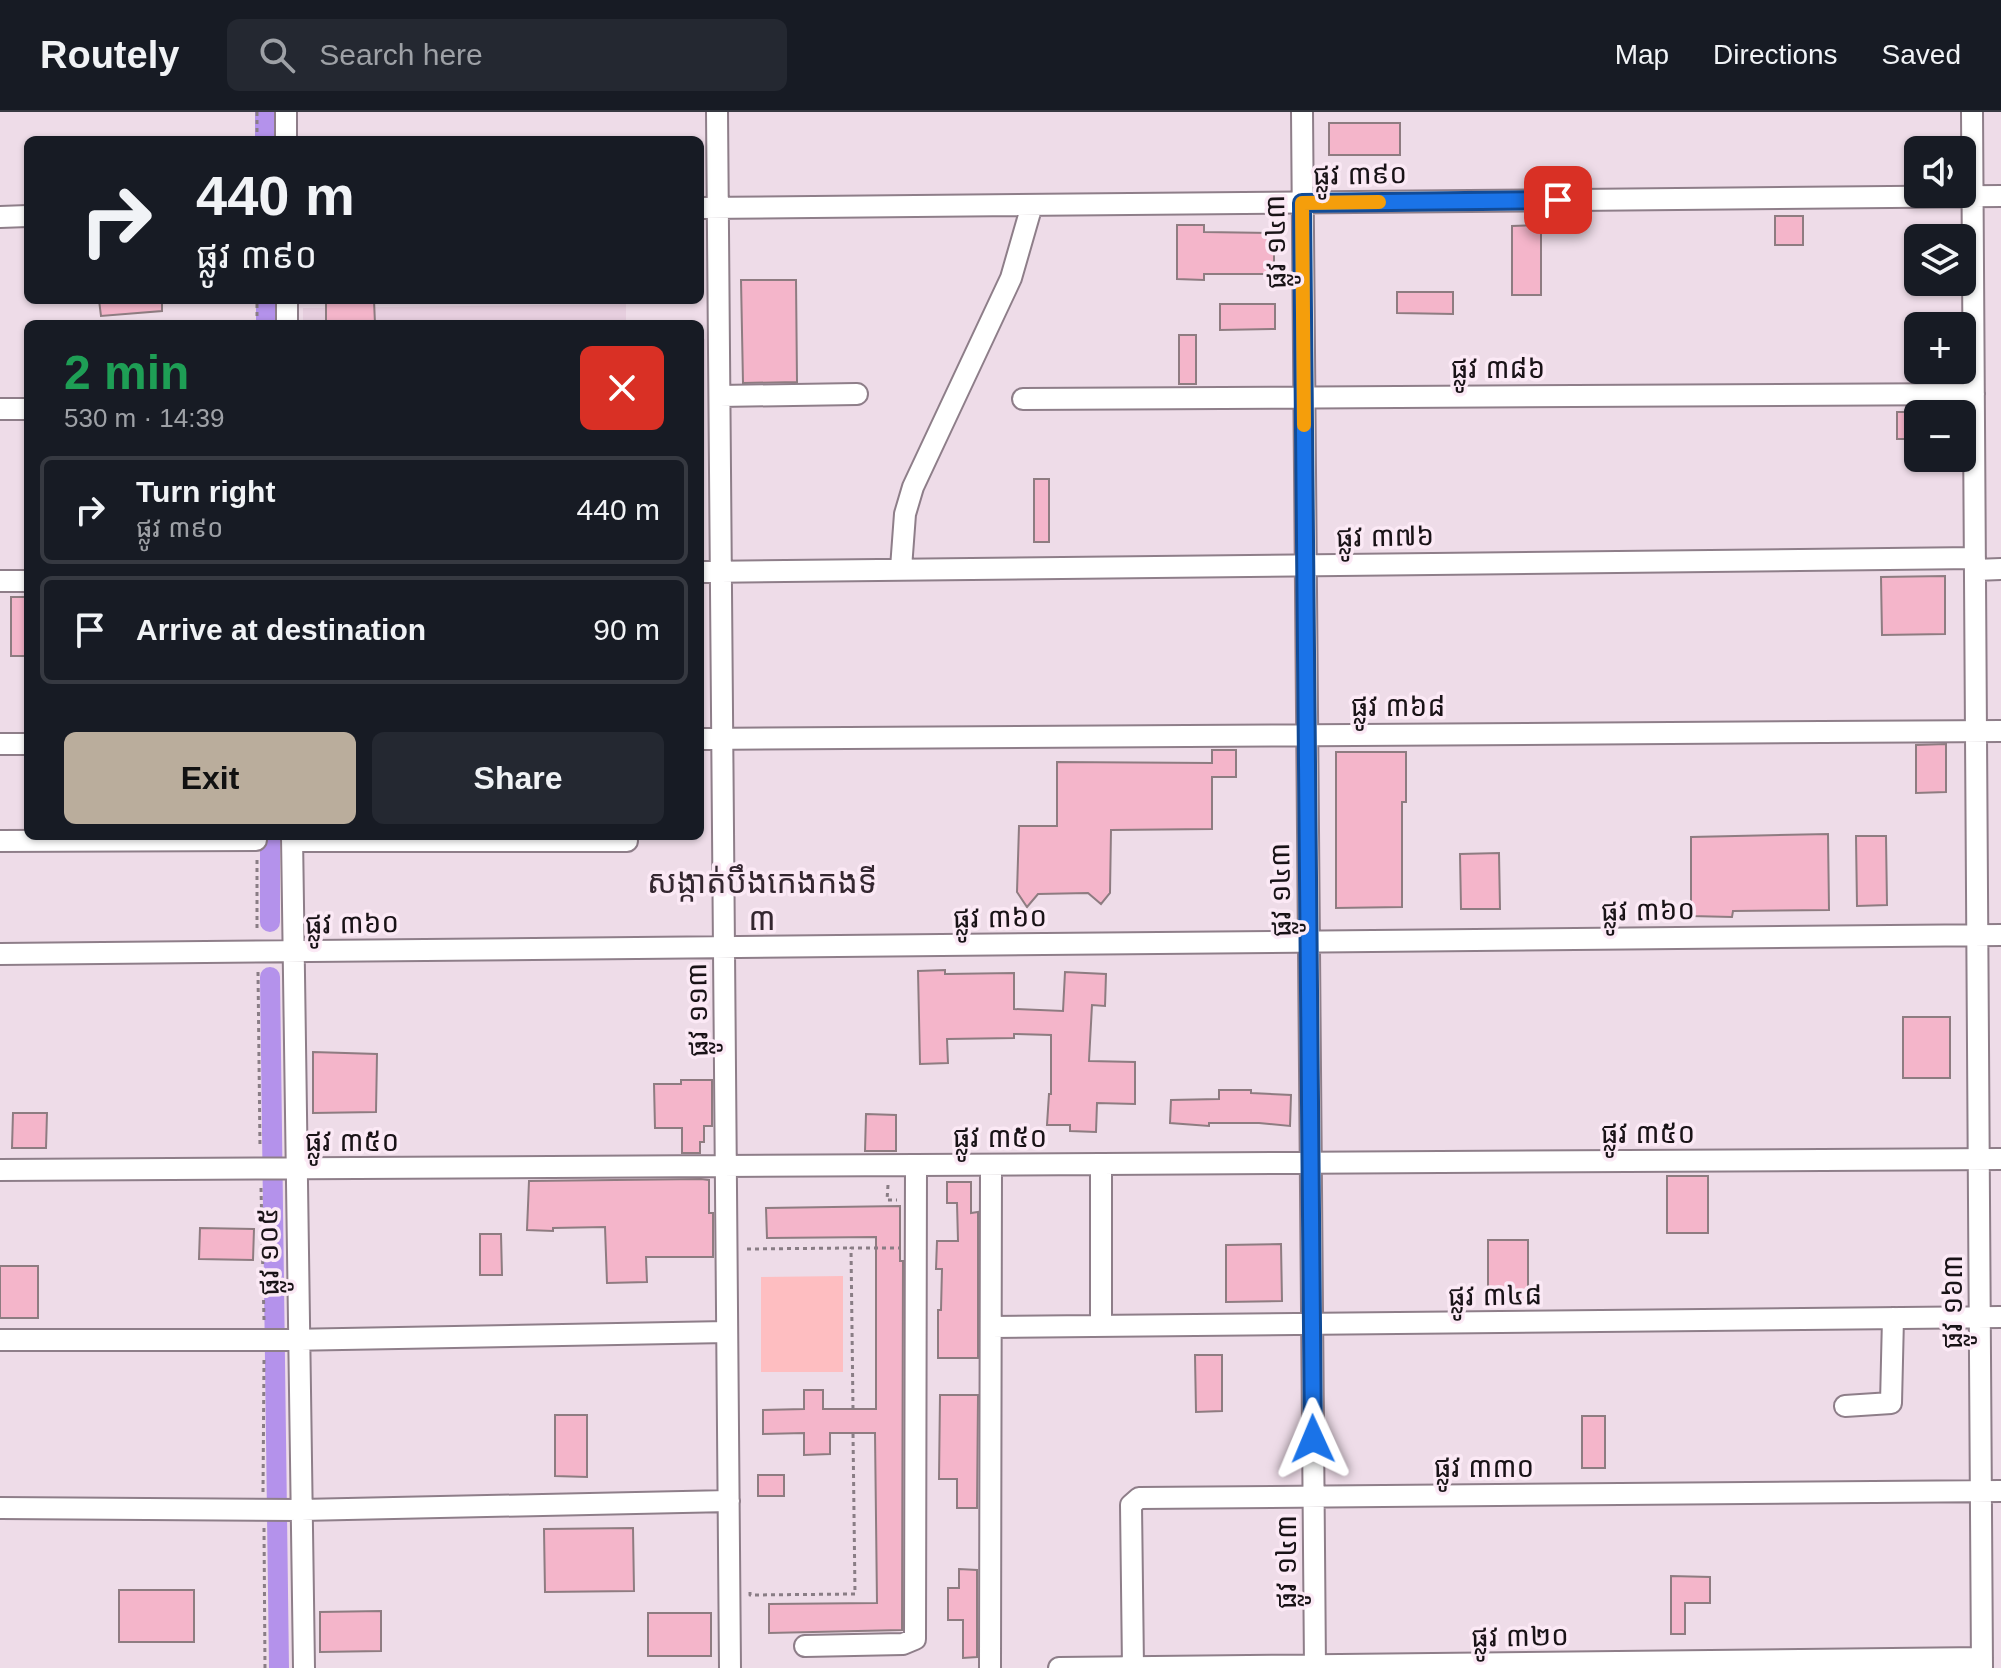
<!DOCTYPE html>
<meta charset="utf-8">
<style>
:root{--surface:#171b24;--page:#242831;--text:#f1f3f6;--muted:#9ea1a6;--line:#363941;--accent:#baad9c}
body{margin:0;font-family:Helvetica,"Noto Sans Khmer",sans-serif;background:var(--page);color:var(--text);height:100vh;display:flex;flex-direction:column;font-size:30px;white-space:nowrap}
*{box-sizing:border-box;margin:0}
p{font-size:26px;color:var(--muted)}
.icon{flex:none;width:44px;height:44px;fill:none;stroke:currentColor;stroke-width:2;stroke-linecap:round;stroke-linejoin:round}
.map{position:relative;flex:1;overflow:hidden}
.panel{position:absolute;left:24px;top:208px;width:680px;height:520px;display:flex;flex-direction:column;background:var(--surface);border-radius:12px;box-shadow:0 2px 6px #0004}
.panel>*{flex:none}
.guide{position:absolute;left:24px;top:24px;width:680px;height:168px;border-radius:12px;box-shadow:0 2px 6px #0004;background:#171b24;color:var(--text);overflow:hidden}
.controls{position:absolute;left:1904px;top:24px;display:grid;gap:16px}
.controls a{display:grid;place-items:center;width:72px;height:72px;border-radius:12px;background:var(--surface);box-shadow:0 2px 6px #0004;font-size:40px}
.pin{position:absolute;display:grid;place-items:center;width:68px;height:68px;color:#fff;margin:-34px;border-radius:16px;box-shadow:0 4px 12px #0006}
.me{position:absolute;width:88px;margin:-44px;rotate:359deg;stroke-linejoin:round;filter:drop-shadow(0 0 6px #0008)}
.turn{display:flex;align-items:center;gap:28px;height:168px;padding:0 40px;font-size:36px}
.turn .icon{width:104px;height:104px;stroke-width:2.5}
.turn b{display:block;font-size:56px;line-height:68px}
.round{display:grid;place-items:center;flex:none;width:84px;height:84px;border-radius:12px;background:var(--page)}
.overview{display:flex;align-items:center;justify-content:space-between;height:136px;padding:0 40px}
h1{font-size:48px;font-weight:600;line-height:60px;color:#1e9e55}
.primary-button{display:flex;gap:16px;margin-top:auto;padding:16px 40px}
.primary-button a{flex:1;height:92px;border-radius:12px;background:var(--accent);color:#111;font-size:32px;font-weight:600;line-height:92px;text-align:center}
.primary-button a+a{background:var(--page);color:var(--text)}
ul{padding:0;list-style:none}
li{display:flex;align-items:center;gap:24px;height:108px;margin:0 16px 12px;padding:0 24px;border:4px solid var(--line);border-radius:12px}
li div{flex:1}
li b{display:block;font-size:30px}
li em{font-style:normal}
header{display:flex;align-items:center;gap:48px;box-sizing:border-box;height:112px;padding:0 40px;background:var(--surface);border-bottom:2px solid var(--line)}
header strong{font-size:38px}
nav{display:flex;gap:44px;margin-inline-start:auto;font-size:28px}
.search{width:560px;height:72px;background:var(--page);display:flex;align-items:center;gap:20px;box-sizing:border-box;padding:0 28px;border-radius:12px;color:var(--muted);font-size:30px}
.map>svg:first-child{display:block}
.built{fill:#e7cfdf}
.green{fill:#febec1}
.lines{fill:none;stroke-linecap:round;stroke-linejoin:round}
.canal{stroke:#b492eb;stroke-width:20}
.building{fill:#f4b5ca;stroke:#8e7c81;stroke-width:2}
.minor-casing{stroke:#8e7e89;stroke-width:24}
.path{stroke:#897d85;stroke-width:3;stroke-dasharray:4 4;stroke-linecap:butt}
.minor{stroke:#fff;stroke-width:20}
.route-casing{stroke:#114b97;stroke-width:20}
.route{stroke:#1a73e8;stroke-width:14}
.slow{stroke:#f59e0b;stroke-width:14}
.labels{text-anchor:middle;stroke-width:7;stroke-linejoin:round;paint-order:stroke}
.street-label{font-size:28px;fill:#191317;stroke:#fbe9f5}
.quarter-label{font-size:32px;fill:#342730;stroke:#fbe9f5}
</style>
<header>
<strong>Routely</strong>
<div class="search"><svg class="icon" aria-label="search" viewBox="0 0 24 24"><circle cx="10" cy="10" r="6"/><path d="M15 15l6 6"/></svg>Search here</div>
<nav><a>Map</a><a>Directions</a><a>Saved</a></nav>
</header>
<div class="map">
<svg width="2001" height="1556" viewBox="0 0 2001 1556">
<rect width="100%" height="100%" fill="#eedce8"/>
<path class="built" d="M626,192V212H303V196Z
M700,227H705V244L704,400H700Z"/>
<path class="green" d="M843,1164V1260H761V1165Z"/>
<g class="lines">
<path class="canal" d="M265,0V28
M266,188V212
M270,724V810
M270,865L279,1556"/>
</g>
<path class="building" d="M1329,11H1400V43H1329Z
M1775,104H1803V133H1775Z
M1177,113H1204V120L1274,121V162H1204V168L1177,167Z
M1541,113V183H1512V114Z
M741,168H796L797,270L743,271Z
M1397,180H1453V202L1397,201Z
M99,188H162V199L101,204Z
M326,188H374L375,212H326Z
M1220,192H1275V217L1220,218Z
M1179,223H1196V272H1179Z
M1897,300H1918V327H1897Z
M1034,367H1049V430H1034Z
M1945,464V522L1882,523L1881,465Z
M11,485H28V544H11Z
M1946,632V680L1916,681V633Z
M1212,638H1236V665H1212V717L1111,718L1110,781L1101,792L1088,781L1038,782L1027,795L1017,780L1019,714H1057V650L1212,651Z
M1336,640H1406V690H1402V795L1336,796Z
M1828,722L1829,798L1733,799L1732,805L1691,804V725Z
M1856,724H1886L1887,793L1857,794Z
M1499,741L1500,797H1461L1460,742Z
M945,858V862L1014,861V897L1063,899L1065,860L1106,862L1105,894L1092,893L1089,949L1135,950V992L1097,991L1096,1020L1070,1019V1013H1047L1049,982H1051V923L1014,922V926L947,927L948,951L920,952L918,859Z
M1903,905H1950V966H1903Z
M313,940L377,942L376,1000L313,1001Z
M681,968H712V1014H704V1030H700V1041H682V1016H655L654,972H681Z
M1219,978H1251V981L1291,983L1290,1014L1259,1011H1209V1014L1170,1011L1171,988L1219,987Z
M13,1001H47L46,1036H12Z
M866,1002L896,1003V1039H865Z
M1667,1064H1708V1121H1667Z
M701,1067L709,1068V1101H713V1145H646L647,1170L607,1171L605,1115L553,1116V1119L527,1118L529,1069Z
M947,1070H971V1101L978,1100V1246H938V1198H941L942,1157H936L937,1129H958L957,1091H947Z
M900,1094V1149H903L902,1518L769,1521V1492L877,1491L875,1321H830V1342L804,1343V1321L763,1322V1298L804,1297V1278H823V1297H876V1125L767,1126L766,1096Z
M200,1116L254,1117L253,1148L199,1147Z
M480,1122H501L502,1163H480Z
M1488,1128H1528V1190L1488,1189Z
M1281,1132L1282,1189L1226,1190V1133Z
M0,1154H38V1206H0Z
M1195,1243H1222V1299L1196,1300Z
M940,1283H978L977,1396H957V1367H939Z
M555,1303H587V1365L555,1364Z
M1582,1304H1605V1356H1582Z
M758,1363H784V1384H758Z
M633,1416L634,1479L545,1480L544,1417Z
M959,1457L977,1458V1545L963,1546V1508H948V1476H959Z
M1671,1464L1710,1465V1491H1685V1522H1671Z
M119,1478H194V1530H119Z
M381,1499V1539L320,1540V1500Z
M648,1501H711V1544H648Z"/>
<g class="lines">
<defs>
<path id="minor" d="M286,0V28
M717,0L730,1556
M1302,0L1315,1556
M1972,0L1982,1556
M700,96L2001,84
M0,105L28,104
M287,188V212
M720,284L857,282
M1023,287L1974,282
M0,297H28
M901,456L905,402L913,375L1011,166L1032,93
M1975,458L2001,457
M700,460L1975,446
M0,469H28
M700,627L2001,619
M0,632H28
M292,724L304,1556
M0,729L256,728
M292,729H627
M0,842L2001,823
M1101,1052V1214
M0,1058L2001,1047
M991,1215L2001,1205
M0,1228H287L727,1220
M1845,1294L1891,1291L1893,1206
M0,1396L301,1398L729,1389
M805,1534L903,1532L915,1527L916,1053
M1133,1555L1131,1393L1139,1386L2001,1379
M990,1556L991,1053
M1059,1556L1982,1546"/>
</defs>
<use href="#minor" class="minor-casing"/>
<path class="path" d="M257,0V28
M257,212V188
M257,748V820
M258,860L260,1036
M888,1073L887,1088H897
M261,1076L264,1208
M747,1137L851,1136
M853,1297L851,1136H899
M263,1380L264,1248
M264,1416L265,1556
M750,1480V1483L855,1482L853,1321"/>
<use href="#minor" class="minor"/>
</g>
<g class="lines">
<defs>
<path id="route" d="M1313,1327L1302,91L1558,88"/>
</defs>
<use href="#route" class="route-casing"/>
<use href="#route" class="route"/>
<path class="slow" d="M1304,313L1302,91L1379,90"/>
</g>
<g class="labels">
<g class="street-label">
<text transform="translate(1360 62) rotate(-1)" y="10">ផ្លូវ ៣៩០</text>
<text transform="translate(1275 130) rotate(-91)" y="10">ផ្លូវ ១៤៣</text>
<text x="1498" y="266">ផ្លូវ ៣៨៦</text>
<text transform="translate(1385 424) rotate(-1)" y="10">ផ្លូវ ៣៧៦</text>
<text x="1398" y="604">ផ្លូវ ៣៦៨</text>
<text transform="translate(1280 778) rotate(-91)" y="10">ផ្លូវ ១៤៣</text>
<text transform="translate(1648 798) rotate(-1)" y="10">ផ្លូវ ៣៦០</text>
<text transform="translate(1000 805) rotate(-1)" y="10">ផ្លូវ ៣៦០</text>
<text transform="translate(352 811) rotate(-1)" y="10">ផ្លូវ ៣៦០</text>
<text transform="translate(697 898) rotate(-91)" y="10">ផ្លូវ ១១៣</text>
<text x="1648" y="1031">ផ្លូវ ៣៥០</text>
<text x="1000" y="1035">ផ្លូវ ៣៥០</text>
<text x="352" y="1039">ផ្លូវ ៣៥០</text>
<text transform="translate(268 1140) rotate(-91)" y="10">ផ្លូវ ១០៥</text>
<text transform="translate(1495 1183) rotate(-1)" y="10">ផ្លូវ ៣៤៨</text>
<text transform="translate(1952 1190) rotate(-90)" y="10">ផ្លូវ ១៦៣</text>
<text x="1484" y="1365">ផ្លូវ ៣៣០</text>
<text transform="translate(1286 1450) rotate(-90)" y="10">ផ្លូវ ១៤៣</text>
<text transform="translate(1520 1524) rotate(-1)" y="10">ផ្លូវ ៣២០</text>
</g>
<g class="quarter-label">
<text x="762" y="781">សង្កាត់បឹងកេងកងទី<tspan x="762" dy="37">៣</tspan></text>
</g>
</g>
</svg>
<div class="controls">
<a><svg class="icon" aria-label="sound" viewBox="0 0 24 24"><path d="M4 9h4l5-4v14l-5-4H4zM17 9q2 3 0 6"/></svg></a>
<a><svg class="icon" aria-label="layers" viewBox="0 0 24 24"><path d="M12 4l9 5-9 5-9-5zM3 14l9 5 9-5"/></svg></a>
<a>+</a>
<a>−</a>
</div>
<div class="pin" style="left:1558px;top:88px;background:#d93025"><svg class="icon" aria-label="arrive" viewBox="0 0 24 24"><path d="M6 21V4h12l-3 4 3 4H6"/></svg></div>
<svg class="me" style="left:1313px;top:1327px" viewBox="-20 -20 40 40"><path d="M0-17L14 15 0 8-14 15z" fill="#1a73e8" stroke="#fff" stroke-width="4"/></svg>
<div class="guide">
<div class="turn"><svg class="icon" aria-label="right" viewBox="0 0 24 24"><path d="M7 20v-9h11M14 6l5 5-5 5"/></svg><div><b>440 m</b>ផ្លូវ ៣៩០</div></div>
</div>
<section class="panel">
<div class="overview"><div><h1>2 min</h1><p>530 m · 14:39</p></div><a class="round" style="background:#d93025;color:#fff"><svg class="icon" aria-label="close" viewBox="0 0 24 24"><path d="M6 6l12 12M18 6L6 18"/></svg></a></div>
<ul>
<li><svg class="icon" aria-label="right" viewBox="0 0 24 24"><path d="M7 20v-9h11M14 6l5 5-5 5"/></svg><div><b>Turn right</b><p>ផ្លូវ ៣៩០</p></div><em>440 m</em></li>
<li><svg class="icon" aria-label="arrive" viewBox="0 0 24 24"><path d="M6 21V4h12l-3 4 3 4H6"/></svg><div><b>Arrive at destination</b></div><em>90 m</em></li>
</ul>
<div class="primary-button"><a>Exit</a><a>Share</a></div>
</section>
</div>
